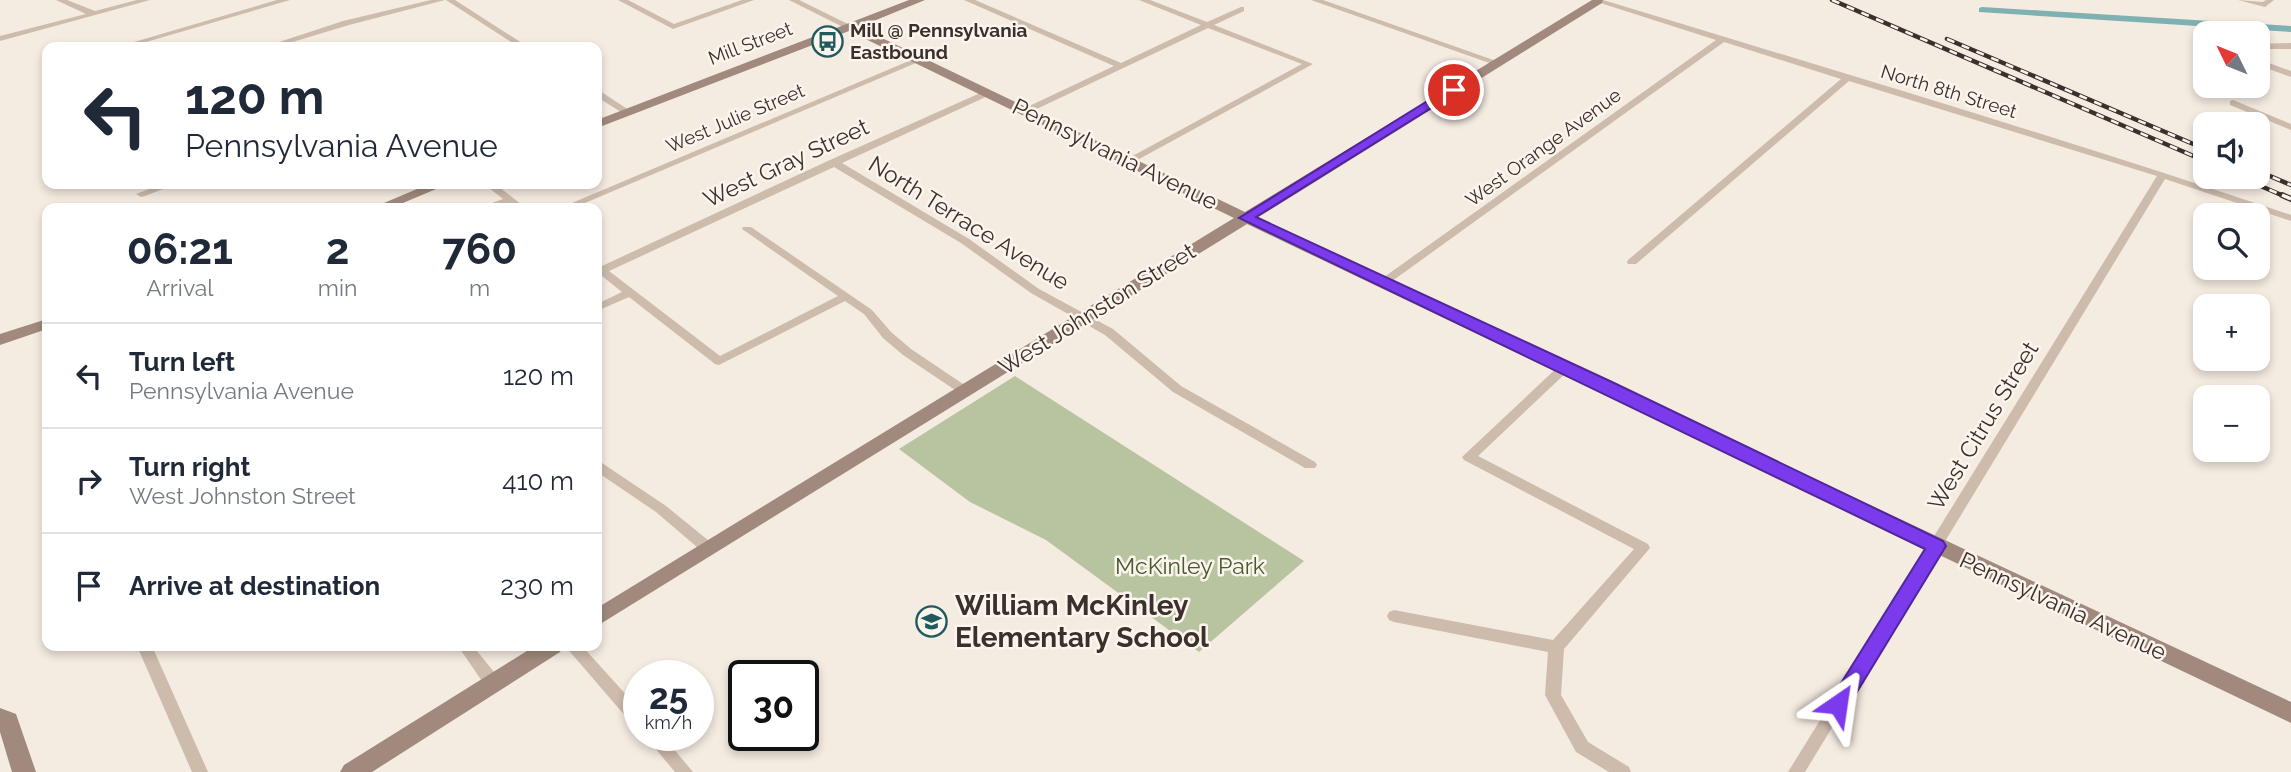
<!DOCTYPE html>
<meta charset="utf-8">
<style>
:root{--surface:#fff;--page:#f6f6f7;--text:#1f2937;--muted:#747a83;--line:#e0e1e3}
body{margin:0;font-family:Raleway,sans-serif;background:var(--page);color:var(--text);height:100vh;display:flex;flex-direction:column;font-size:26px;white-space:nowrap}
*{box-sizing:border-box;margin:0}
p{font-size:23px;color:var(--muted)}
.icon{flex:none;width:38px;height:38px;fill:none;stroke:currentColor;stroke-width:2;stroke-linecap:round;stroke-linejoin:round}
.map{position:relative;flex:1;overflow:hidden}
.drawer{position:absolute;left:42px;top:203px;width:560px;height:448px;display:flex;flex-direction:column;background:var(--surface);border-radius:14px;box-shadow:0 4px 10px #0003}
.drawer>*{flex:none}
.hud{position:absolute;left:42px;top:42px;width:560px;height:147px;border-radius:14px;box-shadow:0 4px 10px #0003;background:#fff;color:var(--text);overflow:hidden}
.needle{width:46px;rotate:313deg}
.controls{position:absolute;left:2193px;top:21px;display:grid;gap:14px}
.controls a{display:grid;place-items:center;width:77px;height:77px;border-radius:14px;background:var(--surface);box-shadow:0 4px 10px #0003;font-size:35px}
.speed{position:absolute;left:623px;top:660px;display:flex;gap:14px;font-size:35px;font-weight:700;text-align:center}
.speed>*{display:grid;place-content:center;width:91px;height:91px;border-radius:50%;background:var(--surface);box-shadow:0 4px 10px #0003;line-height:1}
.speed small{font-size:18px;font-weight:400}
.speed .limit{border:4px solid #111;border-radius:10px;background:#fff;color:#111}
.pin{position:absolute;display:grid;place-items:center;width:60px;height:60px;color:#fff;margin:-30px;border:4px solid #fff;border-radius:50%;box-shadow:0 2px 7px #0007}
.me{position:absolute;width:77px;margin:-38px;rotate:32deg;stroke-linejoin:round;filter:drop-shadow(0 0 5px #0008)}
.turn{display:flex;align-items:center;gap:24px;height:147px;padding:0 28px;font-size:32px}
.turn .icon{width:91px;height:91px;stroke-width:2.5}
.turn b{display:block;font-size:49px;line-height:60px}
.eta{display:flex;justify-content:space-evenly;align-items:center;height:119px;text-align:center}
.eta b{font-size:42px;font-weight:700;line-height:49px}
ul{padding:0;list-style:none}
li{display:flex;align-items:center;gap:21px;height:105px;padding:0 28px;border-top:2px solid var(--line)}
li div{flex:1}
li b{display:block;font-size:26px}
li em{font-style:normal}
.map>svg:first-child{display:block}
.green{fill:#b8c4a0}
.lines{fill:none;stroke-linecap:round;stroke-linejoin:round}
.canal{fill:#7fb0b2;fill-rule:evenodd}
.street{fill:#cdbbac;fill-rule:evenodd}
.secondary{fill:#a18a7d;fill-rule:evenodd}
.rail-far1-casing{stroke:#3b302b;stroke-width:4.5}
.rail-casing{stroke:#3b302b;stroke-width:6}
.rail-far1{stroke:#fbf5ee;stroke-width:2.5;stroke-dasharray:8;stroke-linecap:butt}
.rail{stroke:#fbf5ee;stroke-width:3.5;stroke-dasharray:10;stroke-linecap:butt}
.route{fill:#7c3aed;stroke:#51269a;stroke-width:2}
.labels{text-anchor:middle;stroke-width:5;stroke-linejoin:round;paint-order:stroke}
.far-poi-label{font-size:19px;font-weight:bold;fill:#3b302b;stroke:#fbf5ee;text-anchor:start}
.far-street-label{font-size:19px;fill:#3b302b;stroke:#fbf5ee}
.street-label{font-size:23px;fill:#3b302b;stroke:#fbf5ee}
.park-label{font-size:23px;fill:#4a5a2e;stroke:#fbf5ee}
.near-poi-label{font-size:28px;font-weight:bold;fill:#3b302b;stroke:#fbf5ee;text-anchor:start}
</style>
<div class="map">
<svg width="2291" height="772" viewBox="0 0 2291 772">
<rect width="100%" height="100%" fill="#f4ebe1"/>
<path class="green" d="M1015,376L1304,561L1199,652L1046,540L970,502L899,449Z"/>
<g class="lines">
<path class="canal" d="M1982,7L2291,26V32L1979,12V8Z"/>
<path class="street" d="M56,0H67L95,11L137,0H150L0,41V36L86,14Z
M277,0H290L129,47H117Z
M431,0H445L349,25L276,47H264L343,21Z
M446,0H455L528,47H519Z
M618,0H628L674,24L742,0H754L673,29Z
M789,0H799L854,27L847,29Z
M964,0H975L1121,63L1201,25L1139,0H1150L1207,22L1241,7H1244V11L1214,25L1313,64L1130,164L1127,163V159L1302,64L1208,28L1026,114L1023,113V109L1114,66Z
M1311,0H1323L1502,63L1495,65Z
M1591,0H1603C1833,70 2063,138 2291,215V221L2165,179L1805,772H1788L2157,176L1849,81L1636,264H1628L1627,262L1628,260L1841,79L1724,42L1388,284H1380L1378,282L1380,280L1716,40Z
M2238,0L2263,2L2266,0H2274L2265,7Z
M2291,43V49H2258V44Z
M916,58L923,60L573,208H560Z
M2258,59L2291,71V77L2258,65Z
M597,90L600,91L632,112L627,115L624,114L597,97Z
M987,90L990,91V95L842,163L969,239L1039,289L1113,329L1181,386L1315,462L1317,465L1315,468H1305L1173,392L1105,335L1031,293L961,243L834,167L609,271L720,356L838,296L742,229L743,227H751L872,310L891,332L911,349L969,388L971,391L969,394H961L903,355L883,338L864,314L845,301L719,365L715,364L629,297L597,311V304L622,292L597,272V264L602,266L830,160Z
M2233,100L2291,124V130L2230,105V101Z
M162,184H176L145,196L141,197L136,194Z
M484,184H495L526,208H515L509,204L497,208H483L484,206L503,199Z
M1565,363L1571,367L1569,370L1478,456L1648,544L1650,548L1564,649L1561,695L1588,742L1629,767L1631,772H1609L1576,752L1545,695L1548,652L1394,622L1389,620L1387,616L1389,612L1394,610L1553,640L1634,549L1464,460L1462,457L1561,364Z
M597,462L602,463L666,506L714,545L716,549L714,553H704L656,512L597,472Z
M137,646H152L208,772H192Z
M458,646H473L498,677L500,682L498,687L492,688L486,687Z
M565,646H582L639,709V727L633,725Z
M644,735H662L693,772H675Z"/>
<path class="secondary" d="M909,0H925L859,27L1245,212L1592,0H1603L1602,3L1257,218L2291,702V723L1247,224L597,626V608L1234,218L849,31L597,128V120Z
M429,184H448L391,208H372Z
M47,319V329L0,345V334Z
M535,646H563L560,652L372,772H340L344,765Z
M0,708L16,714L36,772H12L0,732Z"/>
<defs>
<path id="rail-far1" d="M1832,0L2205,161
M1947,39L2205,149
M2258,171L2291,185
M2240,177L2286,197"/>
<path id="rail" d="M2282,195L2291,199"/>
</defs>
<use href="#rail-far1" class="rail-far1-casing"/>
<use href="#rail" class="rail-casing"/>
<use href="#rail-far1" class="rail-far1"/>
<use href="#rail" class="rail"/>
</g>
<path class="route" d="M1450,87L1460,90L1256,217L1612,382L1943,541L1946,546L1943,551L1846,710L1838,713L1831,710L1828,704L1925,549L1239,218Z"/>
<defs>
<symbol id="bus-ring" viewBox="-11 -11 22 22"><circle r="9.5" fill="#fbf5ee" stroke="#1f5a5e" stroke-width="1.5"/><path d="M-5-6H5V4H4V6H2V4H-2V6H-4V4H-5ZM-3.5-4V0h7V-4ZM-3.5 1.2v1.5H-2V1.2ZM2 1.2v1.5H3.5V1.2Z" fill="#1f5a5e"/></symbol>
<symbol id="school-ring" viewBox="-11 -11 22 22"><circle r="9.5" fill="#fbf5ee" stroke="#1f5a5e" stroke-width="1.5"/><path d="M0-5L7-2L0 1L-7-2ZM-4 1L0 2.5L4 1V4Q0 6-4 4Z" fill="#1f5a5e"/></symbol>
</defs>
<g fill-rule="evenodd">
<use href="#bus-ring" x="810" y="24" width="35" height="35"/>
<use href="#school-ring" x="914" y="604" width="35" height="35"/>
</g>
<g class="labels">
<g class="far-poi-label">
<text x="850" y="37">Mill @ Pennsylvania<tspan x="850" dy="22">Eastbound</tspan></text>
</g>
<g class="far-street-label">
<text transform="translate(750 43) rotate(-21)" y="7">Mill Street</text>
<text transform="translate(1949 91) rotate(17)" y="7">North 8th Street</text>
<text transform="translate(735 118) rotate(-23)" y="7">West Julie Street</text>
<text transform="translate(1543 147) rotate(-36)" y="7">West Orange Avenue</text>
</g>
<g class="street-label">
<text transform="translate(1115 154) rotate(26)" y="8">Pennsylvania Avenue</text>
<text transform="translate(786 163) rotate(-25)" y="8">West Gray Street</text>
<text transform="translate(969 223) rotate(32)" y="8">North Terrace Avenue</text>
<text transform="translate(1097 309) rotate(-32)" y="8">West Johnston Street</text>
<text transform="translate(1983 426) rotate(-59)" y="8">West Citrus Street</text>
<text transform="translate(2063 606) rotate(25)" y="8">Pennsylvania Avenue</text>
</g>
<g class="park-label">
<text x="1190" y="574">McKinley Park</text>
</g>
<g class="near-poi-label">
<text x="955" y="615">William McKinley<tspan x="955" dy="32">Elementary School</tspan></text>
</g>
</g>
</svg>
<div class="controls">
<a><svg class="needle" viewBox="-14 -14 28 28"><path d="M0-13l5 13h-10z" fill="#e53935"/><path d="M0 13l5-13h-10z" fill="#747a83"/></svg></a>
<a><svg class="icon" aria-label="sound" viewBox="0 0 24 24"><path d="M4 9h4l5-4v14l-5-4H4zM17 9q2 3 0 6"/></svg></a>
<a><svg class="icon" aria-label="search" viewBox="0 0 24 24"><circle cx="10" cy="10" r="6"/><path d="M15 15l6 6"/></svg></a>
<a>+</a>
<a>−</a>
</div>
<div class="speed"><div>25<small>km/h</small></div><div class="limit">30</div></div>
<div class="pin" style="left:1454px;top:90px;background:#d93025"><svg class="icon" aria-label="arrive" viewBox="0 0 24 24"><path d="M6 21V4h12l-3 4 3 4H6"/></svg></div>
<svg class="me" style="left:1838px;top:704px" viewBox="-20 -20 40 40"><path d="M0-17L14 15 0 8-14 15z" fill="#7c3aed" stroke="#fff" stroke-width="4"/></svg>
<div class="hud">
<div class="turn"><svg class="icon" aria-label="left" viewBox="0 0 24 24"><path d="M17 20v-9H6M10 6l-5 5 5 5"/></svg><div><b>120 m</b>Pennsylvania Avenue</div></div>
</div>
<section class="drawer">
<div class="eta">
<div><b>06:21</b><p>Arrival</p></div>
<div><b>2</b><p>min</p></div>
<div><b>760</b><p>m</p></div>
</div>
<ul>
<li><svg class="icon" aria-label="left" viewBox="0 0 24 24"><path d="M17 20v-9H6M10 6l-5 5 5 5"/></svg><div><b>Turn left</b><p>Pennsylvania Avenue</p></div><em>120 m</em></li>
<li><svg class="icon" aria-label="right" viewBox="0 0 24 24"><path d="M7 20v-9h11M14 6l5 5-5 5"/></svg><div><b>Turn right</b><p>West Johnston Street</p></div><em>410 m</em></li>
<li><svg class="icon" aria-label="arrive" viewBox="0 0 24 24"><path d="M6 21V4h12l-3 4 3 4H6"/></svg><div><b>Arrive at destination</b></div><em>230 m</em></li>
</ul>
</section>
</div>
